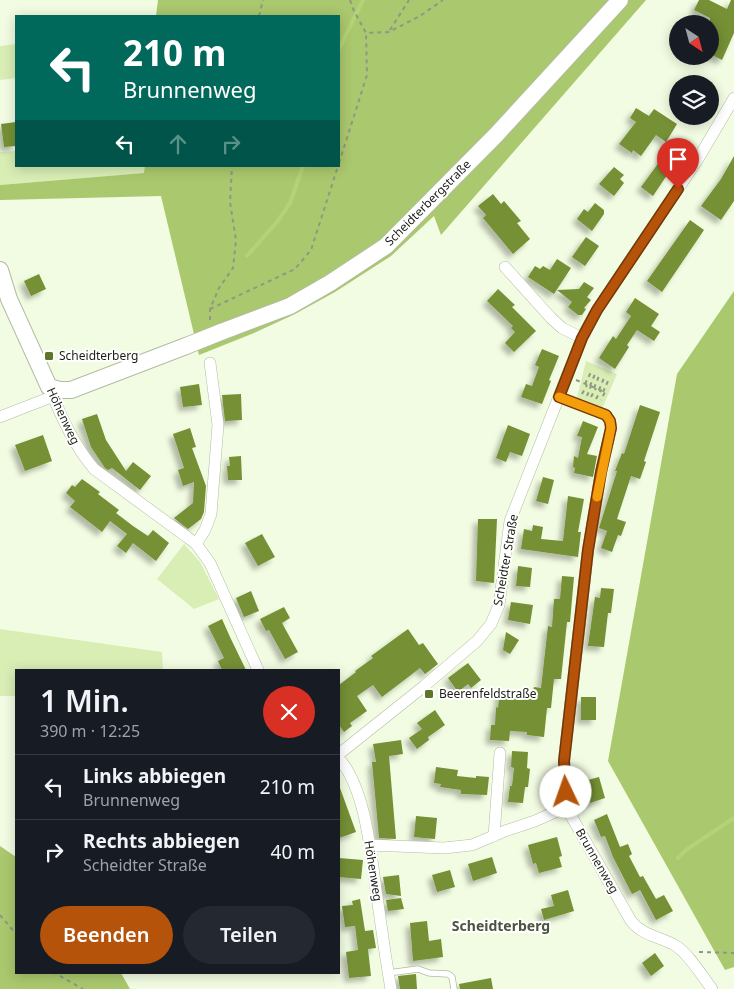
<!DOCTYPE html>
<html lang="de">
<meta charset="utf-8">
<style>
:root{--surface:#171b24;--page:#242831;--text:#f1f3f6;--muted:#9ea1a6;--line:#363941;--accent:#b45309}
body{margin:0;font-family:"Noto Sans",sans-serif;background:var(--page);color:var(--text);height:100vh;display:flex;flex-direction:column;font-size:19px;white-space:nowrap}
*{box-sizing:border-box;margin:0}
p{font-size:16px;color:var(--muted)}
.icon{flex:none;width:28px;height:28px;fill:none;stroke:currentColor;stroke-width:2;stroke-linecap:round;stroke-linejoin:round}
.map{position:relative;flex:1;overflow:hidden}
.drawer{position:absolute;left:15px;top:669px;width:325px;height:305px;display:flex;flex-direction:column;background:var(--surface);border-radius:0px;box-shadow:0 2px 12px #0003}
.drawer>*{flex:none}
.top-card{position:absolute;left:15px;top:15px;width:325px;height:152px;border-radius:0px;box-shadow:0 2px 12px #0003;background:#00695c;color:#fff;overflow:hidden}
.needle{width:32px;rotate:144deg}
.fabs{position:absolute;left:669px;top:15px;display:grid;gap:10px}
.fabs a{display:grid;place-items:center;width:50px;height:50px;border-radius:50%;background:var(--surface);box-shadow:0 2px 12px #0003;font-size:25px}
.pin{position:absolute;display:grid;place-items:center;width:42px;height:42px;color:#fff;margin:-51px -21px;border-radius:50% 50% 50% 0;rotate:-45deg;box-shadow:0 0 5px #0007}
.pin .icon{rotate:45deg}
.me{position:absolute;width:55px;margin:-28px;rotate:357deg;stroke-linejoin:round;filter:drop-shadow(0 0 4px #0008)}
.turn{display:flex;align-items:center;gap:18px;height:105px;padding:0 25px;font-size:22px}
.turn .icon{width:65px;height:65px;stroke-width:2.5}
.turn b{display:block;font-size:35px;line-height:42px}
.lanes{display:flex;align-items:center;height:48px;padding:0 25px;background:#0003;justify-content:center;gap:25px;direction:ltr}
.lanes .off{opacity:.35}
.round{display:grid;place-items:center;flex:none;width:52px;height:52px;border-radius:26px;background:var(--page)}
.head{display:flex;align-items:center;justify-content:space-between;height:85px;padding:0 25px}
h1{font-size:30px;font-weight:600;line-height:38px}
.cta{display:flex;gap:10px;margin-top:auto;padding:10px 25px}
.cta a{flex:1;height:58px;border-radius:30px;background:var(--accent);color:#fff;font-size:20px;font-weight:600;line-height:58px;text-align:center}
.cta a+a{background:var(--page);color:var(--text)}
ul{padding:0;list-style:none}
li{display:flex;align-items:center;gap:15px;height:65px;padding:0 25px;border-top:1px solid var(--line)}
li div{flex:1}
li b{display:block;font-size:19px}
li em{font-style:normal}
.map>svg:first-child{display:block}
.green{fill:#d9eeb5}
.forest{fill:#aac86d}
.lines{fill:none;stroke-linecap:round;stroke-linejoin:round}
.stream{stroke:#b3d376;stroke-width:4}
.building{fill:#749034;filter:url(#shadow)}
.lane-casing{stroke:#b2bca3;stroke-width:7}
.street-casing{stroke:#b2bca3;stroke-width:12}
.secondary-casing{stroke:#b2bca3;stroke-width:18}
.path{stroke:#909785;stroke-width:2;stroke-dasharray:4 4;stroke-linecap:butt}
.lane{stroke:#fff;stroke-width:5.5}
.street{stroke:#fff;stroke-width:11}
.secondary{stroke:#fff;stroke-width:16}
.secondary-bridge-casing{stroke:#b2bca3;stroke-width:18;stroke-linecap:butt}
.secondary-bridge{stroke:#fff;stroke-width:16}
.route-casing{stroke:#753606;stroke-width:12}
.route{stroke:#b45309;stroke-width:9}
.slow{stroke:#f59e0b;stroke-width:9}
.poi-dot{fill:#5f7628;stroke:#fff;stroke-width:2}
.labels{text-anchor:middle;stroke-width:4;stroke-linejoin:round;paint-order:stroke}
.street-label{font-size:12px;fill:#1b1f16;stroke:#fff}
.poi-label{font-size:12px;fill:#1b1f16;stroke:#fff;text-anchor:start}
.neighbourhood-label{font-size:14px;font-weight:bold;fill:#4c543e;stroke:#fff}
</style>
<div class="map">
<svg width="734" height="989" viewBox="0 0 734 989">
<defs>
<filter id="shadow"><feDropShadow dx="-4.5" dy="4.5" stdDeviation="2.5" flood-color="#0004"/></filter>
</defs>
<rect width="100%" height="100%" fill="#f2fce2"/>
<path class="green" d="M16,44V78L0,80V46Z
M16,151V166H145V173L0,185V152Z
M586,361L617,374L602,409L577,398Z
M184,544L200,562L219,599L194,609L157,579Z
M0,629L162,652L163,670H16V696H0Z"/>
<path class="forest" d="M158,0H646L441,235L434,216L391,256L335,292L295,314L254,333L199,355L161,196L0,200V185L144,173L145,166H339V16H151H156Z
M734,291V967L725,970L608,761L677,374Z
M0,846L16,857V972L121,973L130,989H0Z"/>
<g class="lines">
<path class="stream" d="M339,49L363,0
M247,256L277,222L290,203L303,166
M678,858L686,850L734,818"/>
</g>
<path class="building" d="M699,0H709L727,9L731,0H734V33L722,60L710,54V18L694,10Z
M636,108L649,116L654,109L677,124L666,142L656,135L641,156L633,150L632,153L619,144L636,122L630,118Z
M16,122V146L4,147L1,124Z
M668,150L679,157L653,196L641,187Z
M734,156V201L721,220L701,206L721,179Z
M614,167L624,175L620,179L624,183L614,196L599,184Z
M493,194L501,204L504,201L521,221L517,223L530,239L513,254L483,218L486,215L478,206Z
M595,203L604,210V214L592,231L577,219L584,209L588,212Z
M690,220L704,230L662,292L647,281Z
M586,237L599,246L585,266L572,257Z
M557,259L571,268L554,294L528,277L535,266L540,269L543,266L550,270Z
M39,274L46,289L31,296L24,281Z
M584,282L594,288L587,297L591,300L584,308L586,309L582,315H578L568,307L572,302L557,290L579,289Z
M498,289L515,305L512,307L536,331L514,352L505,343L515,332L511,328L513,326L487,301Z
M635,298L659,314L651,326L660,332L654,341L637,330L627,345L629,347L615,369L599,358L613,336L616,339L631,316L626,312Z
M542,349L559,356L549,380L551,381L542,404L521,397L526,384L532,386L539,367L535,365Z
M199,384L202,405L183,407L180,387Z
M241,394L242,420L225,421L222,395Z
M640,405L660,412L644,461L646,462L640,479L631,476L617,519L626,522L621,536L618,535L612,552L601,548L607,531L599,528L600,525L617,471H615L622,453L624,454Z
M97,414L106,440L126,471L133,462L151,476L140,490L112,468L108,470L105,468L91,447L82,419Z
M583,421L598,427L587,454L597,456L593,477L574,473L575,468L573,467L574,456L578,458L582,437L577,436Z
M508,425L530,434L522,456L510,452L506,462L496,458Z
M190,428L196,447L192,448L206,486L204,512L201,519L188,529L174,518L193,503L194,482L183,486L178,470L184,468L173,434Z
M43,435L52,461L25,471L15,445Z
M241,456L242,480H228L227,466H230L229,457Z
M543,477L554,480L548,504L536,501Z
M82,479L100,492L98,494L119,510L116,513L133,526L148,536L153,530L169,543L156,561L133,543L126,553L117,546L127,534L110,521L102,532L70,507L75,501L66,493L72,485L75,487Z
M568,496L584,499L578,532H581L578,557L521,549L524,529L532,531L533,525L543,527L541,539L563,541Z
M478,519H497L494,583L476,581Z
M262,534L275,557L258,566L245,543Z
M518,566L532,568L530,587L516,586Z
M562,576L574,577L570,622H567L561,679H554L551,708H547L544,737L527,735V732L510,731L509,741L490,740L491,725H495L496,707L498,708L500,690L533,692L534,687L541,688L548,626L552,627L554,599H560Z
M601,588L614,589L611,613H608L604,647L588,646L595,597L600,598Z
M251,591L259,611L244,617L236,598Z
M511,602L533,605L530,624L508,620Z
M284,607L290,618L282,623L298,652L285,659L269,630L266,631L260,619Z
M222,619L230,637L246,670H222L218,661L224,658L208,626Z
M408,629L419,645L423,643L438,664L425,674L420,668L382,697L373,685L357,696L367,711L350,723L352,726L344,732L339,725V685L356,672L355,671L373,658L371,656Z
M506,632L519,640L510,654L503,650Z
M468,663L481,680L471,688L468,684L458,692L448,678Z
M581,697H596V720H581Z
M435,710L445,725L428,737L429,740L417,749L409,738L422,729L417,723Z
M401,740L403,754L389,756L396,839L379,838L372,762H376L373,744Z
M512,751L528,752L527,768L530,769L528,787H525L523,803L508,802L510,786H512L514,768L511,767Z
M436,767L458,770L457,776L476,778V776L489,777L487,795L461,794V790L440,787L441,784L434,783Z
M599,777L605,798L590,803L584,781Z
M339,788H340L356,832L339,838Z
M607,814L620,847L628,844L632,854L629,856L640,877L643,876L656,899L664,895L673,911L656,920L640,890L632,894L613,857L605,836L601,837L594,820Z
M416,816L437,818L435,839L414,837Z
M557,837L562,856L559,857L562,867L539,873L536,863L533,864L528,845Z
M492,857L497,873L473,881L468,864Z
M339,858L363,860L361,879L339,877Z
M450,870L455,887L437,892L432,875Z
M399,875L401,896L386,894L383,877Z
M568,890L574,911L544,920L541,909L554,906L551,895Z
M401,898L404,909L388,911L386,900Z
M360,899L365,931L373,930L376,948L368,949L371,976L349,978L346,952L358,950L355,926L345,927L342,906L353,905L352,901Z
M427,921L429,941L441,939L443,957L413,961L410,923Z
M655,953L664,966L651,976L642,963Z
M416,974L417,989H400L398,976Z
M491,978L493,989H460L459,984Z"/>
<g class="lines">
<defs>
<path id="lane" d="M388,973L418,969L429,973L448,974L452,977L454,989"/>
<path id="street" d="M505,267L551,318L562,328L582,338
M49,387C61,416 73,444 94,469L187,537L196,544L210,563L258,670
M559,397L606,415L610,421L611,428L601,472L588,550L564,761L566,807L631,921C644,937 660,936 676,946C689,954 702,976 712,989
M0,417L59,394
M196,544L205,530L211,514L218,425L210,363
M339,754L423,687L477,641L491,624L499,605L510,521L582,338L597,310L698,159L734,98
M339,759C365,787 371,853 376,890C381,923 385,956 391,989
M494,836L500,753
M370,845L444,848L472,845L505,831L535,821L566,807"/>
<path id="secondary" d="M0,270L9,299L49,387L60,390H71L186,346
M221,332L290,306L330,283L386,246L496,135L620,0"/>
</defs>
<use href="#lane" class="lane-casing"/>
<use href="#street" class="street-casing"/>
<use href="#secondary" class="secondary-casing"/>
<path class="path" d="M350,0L354,11L366,33L389,32L420,16L443,0
M259,16L263,0
M390,30L409,0
M339,163L367,75L366,33
M210,309L295,269L311,250L338,166
M210,320V309L219,288L233,268L236,240L230,202L232,166
M576,380L605,392L601,400
M585,384L591,372
M590,386L595,374
M594,388L599,376
M599,390L604,378
M603,392L608,381
M582,394L587,385
M587,396L591,386
M591,397L596,388
M596,399L601,390
M0,915L16,934
M699,952L734,953
M53,972L83,989"/>
<use href="#lane" class="lane"/>
<use href="#street" class="street"/>
<use href="#secondary" class="secondary"/>
<defs>
<path id="secondary-bridge" d="M186,346L221,332"/>
</defs>
<use href="#secondary-bridge" class="secondary-bridge-casing"/>
<use href="#secondary-bridge" class="secondary-bridge"/>
</g>
<g class="lines">
<defs>
<path id="route" d="M566,792L564,761L588,550L601,472L611,428L610,421L606,415L559,397L582,338L597,310L678,189"/>
</defs>
<use href="#route" class="route-casing"/>
<use href="#route" class="route"/>
<path class="slow" d="M559,397L606,415L610,421L611,428L597,497"/>
</g>
<g class="poi-dot">
<rect x="44" y="351" width="10" height="10" rx="2.5"/>
<rect x="424" y="689" width="10" height="10" rx="2.5"/>
</g>
<g class="labels">
<g class="street-label">
<text transform="translate(428 203) rotate(-45)" y="4">Scheidterbergstraße</text>
<text transform="translate(63 416) rotate(65)" y="4">Höhenweg</text>
<text transform="translate(506 560) rotate(-80)" y="4">Scheidter Straße</text>
<text transform="translate(597 861) rotate(60)" y="4">Brunnenweg</text>
<text transform="translate(373 871) rotate(81)" y="4">Höhenweg</text>
</g>
<g class="poi-label">
<text x="59" y="360">Scheidterberg</text>
<text x="439" y="698">Beerenfeldstraße</text>
</g>
<g class="neighbourhood-label">
<text x="501" y="931">Scheidterberg</text>
</g>
</g>
</svg>
<div class="fabs">
<a><svg class="needle" viewBox="-14 -14 28 28"><path d="M0-13l5 13h-10z" fill="#e53935"/><path d="M0 13l5-13h-10z" fill="#9ea1a6"/></svg></a>
<a><svg class="icon" aria-label="layers" viewBox="0 0 24 24"><path d="M12 4l9 5-9 5-9-5zM3 14l9 5 9-5"/></svg></a>
</div>
<div class="pin" style="left:678px;top:189px;background:#d93025"><svg class="icon" aria-label="arrive" viewBox="0 0 24 24"><path d="M6 21V4h12l-3 4 3 4H6"/></svg></div>
<svg class="me" style="left:566px;top:792px" viewBox="-20 -20 40 40"><circle r="19" fill="#fff"/><path d="M0-13L10 11 0 6-10 11z" fill="#b45309"/></svg>
<div class="top-card">
<div class="turn"><svg class="icon" aria-label="left" viewBox="0 0 24 24"><path d="M17 20v-9H6M10 6l-5 5 5 5"/></svg><div><b>210 m</b>Brunnenweg</div></div>
<div class="lanes"><svg class="icon" aria-label="left" viewBox="0 0 24 24"><path d="M17 20v-9H6M10 6l-5 5 5 5"/></svg><svg class="icon off" aria-label="ahead" viewBox="0 0 24 24"><path d="M12 20V5M6 11l6-6 6 6"/></svg><svg class="icon off" aria-label="right" viewBox="0 0 24 24"><path d="M7 20v-9h11M14 6l5 5-5 5"/></svg></div>
</div>
<section class="drawer">
<div class="head"><div><h1>1 Min.</h1><p>390 m · 12:25</p></div><a class="round" style="background:#d93025;color:#fff"><svg class="icon" aria-label="close" viewBox="0 0 24 24"><path d="M6 6l12 12M18 6L6 18"/></svg></a></div>
<ul>
<li><svg class="icon" aria-label="left" viewBox="0 0 24 24"><path d="M17 20v-9H6M10 6l-5 5 5 5"/></svg><div><b>Links abbiegen</b><p>Brunnenweg</p></div><em>210 m</em></li>
<li><svg class="icon" aria-label="right" viewBox="0 0 24 24"><path d="M7 20v-9h11M14 6l5 5-5 5"/></svg><div><b>Rechts abbiegen</b><p>Scheidter Straße</p></div><em>40 m</em></li>
</ul>
<div class="cta"><a>Beenden</a><a>Teilen</a></div>
</section>
</div>
